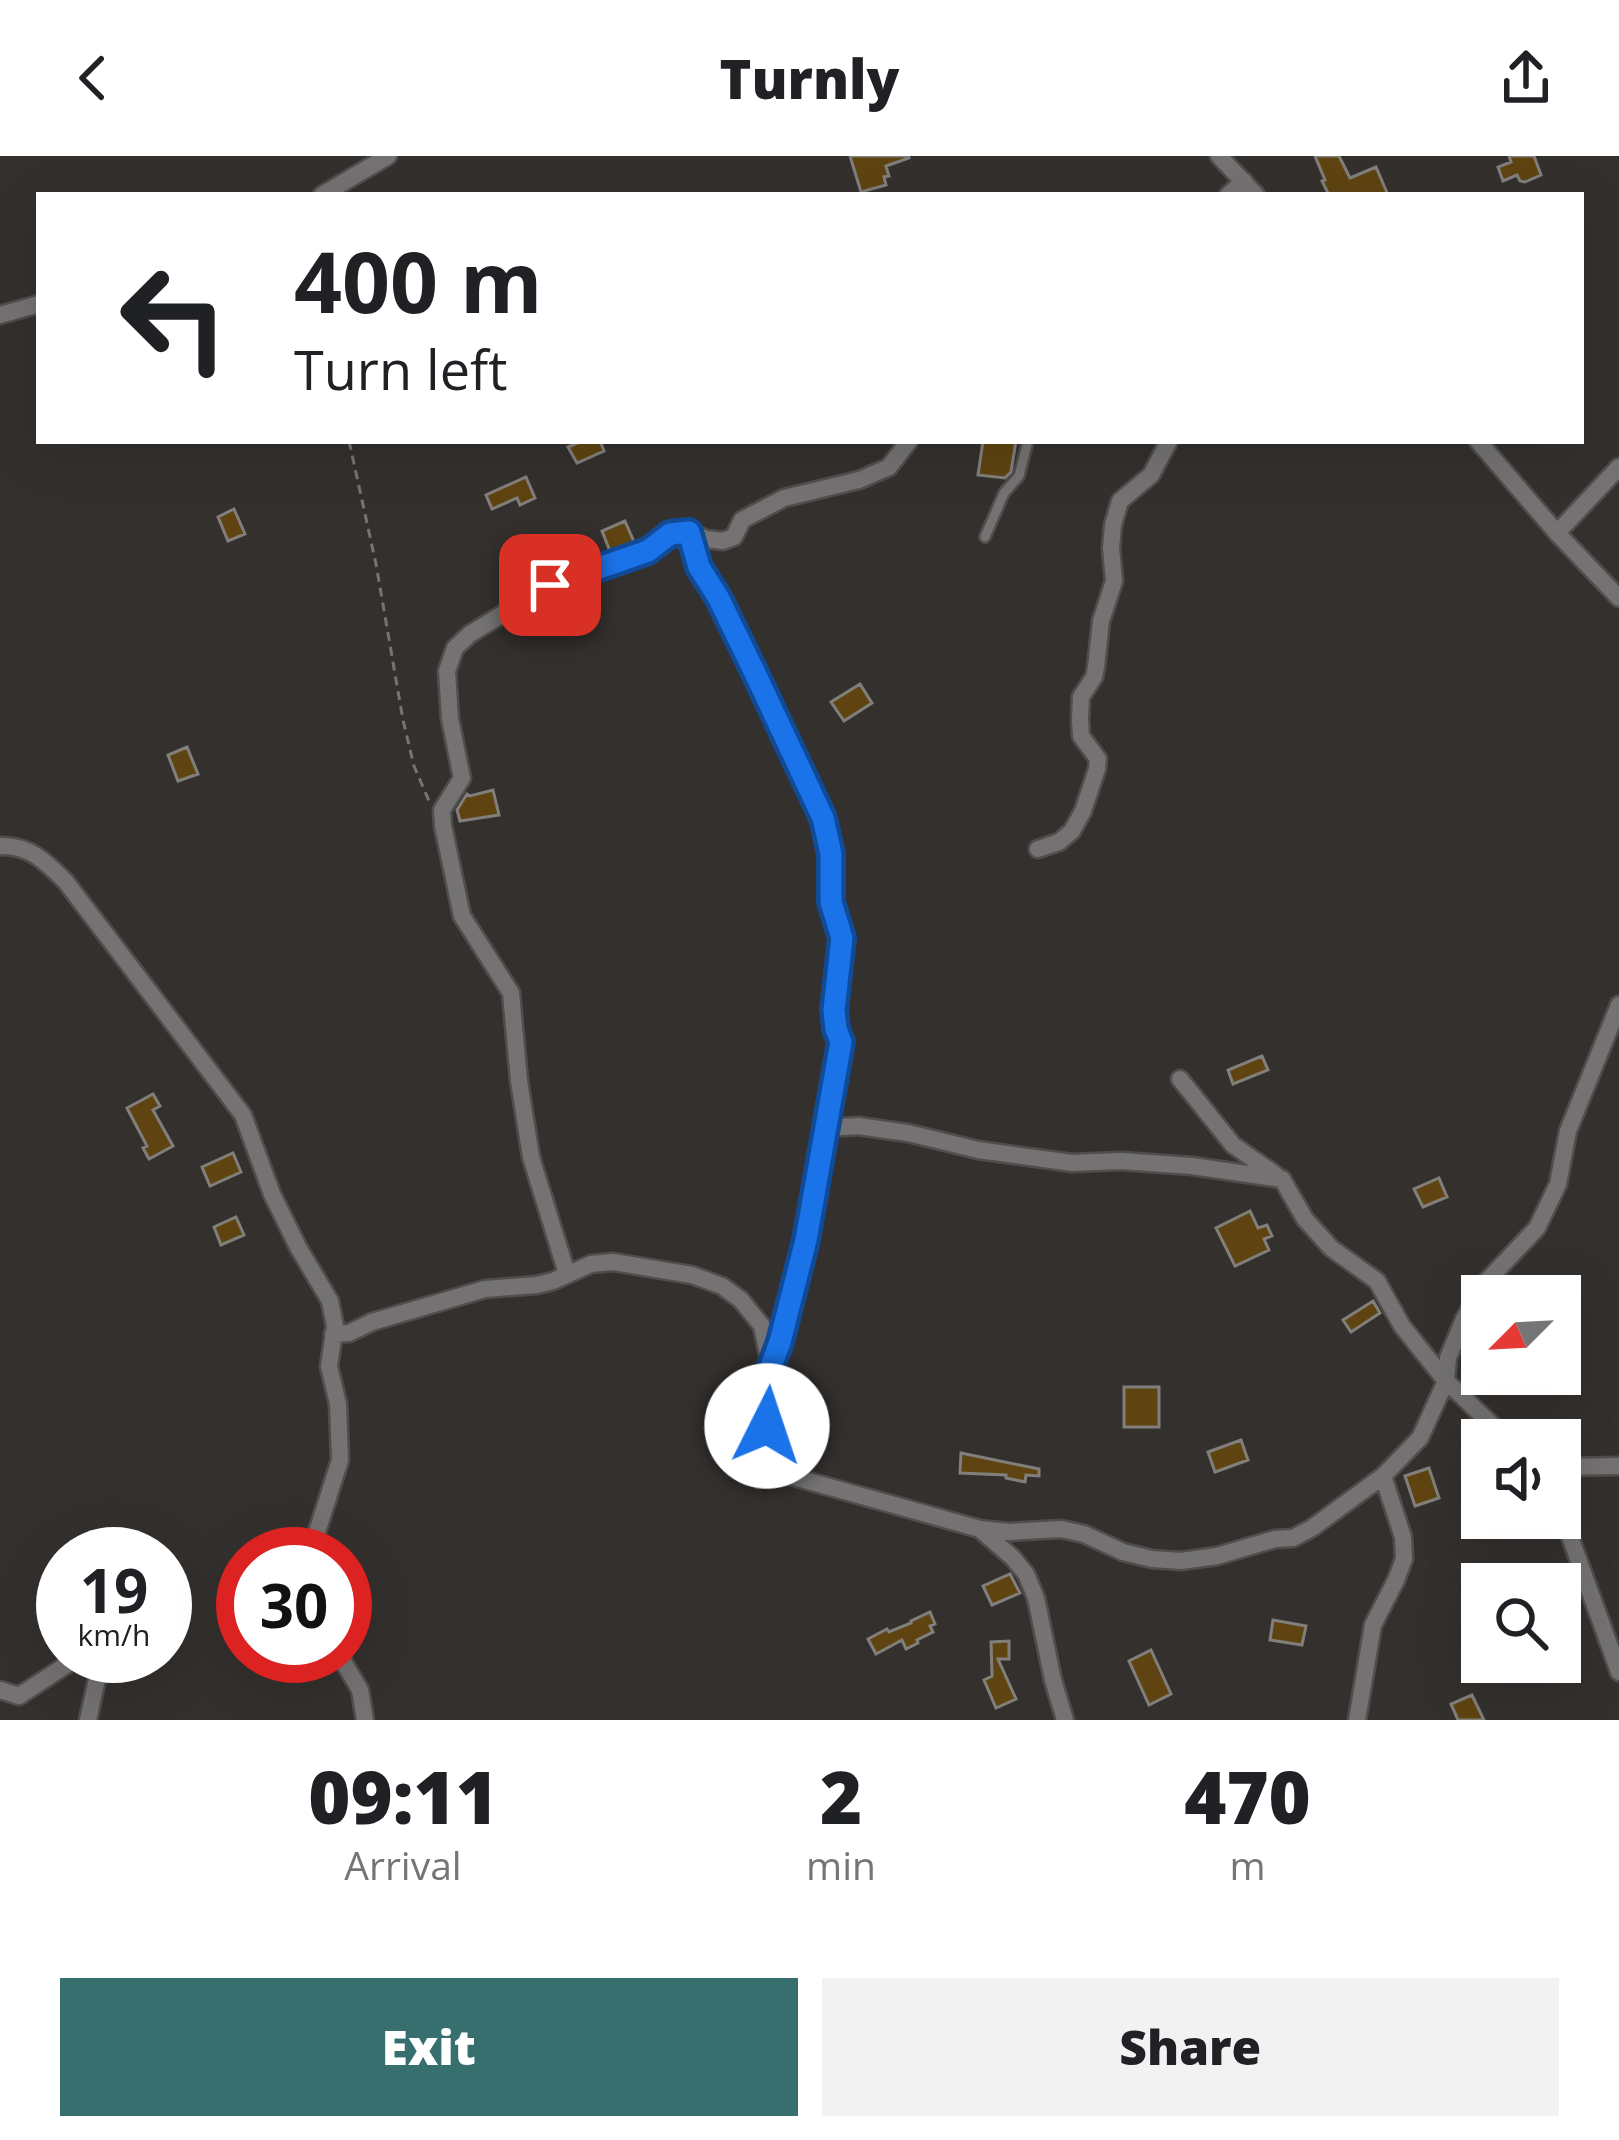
<!DOCTYPE html>
<style>
:root{--surface:#fff;--page:#f2f2f2;--text:#202124;--muted:#757577;--accent:#376e6e}
body{margin:0;font-family:"Open Sans",sans-serif;background:var(--page);color:var(--text);height:100vh;display:flex;flex-direction:column;font-size:45px;white-space:nowrap}
*{box-sizing:border-box;margin:0}
p{font-size:39px;color:var(--muted)}
.icon{flex:none;width:66px;height:66px;fill:none;stroke:currentColor;stroke-width:2;stroke-linecap:round;stroke-linejoin:round}
.map{position:relative;height:1564px;overflow:hidden}
.details{display:flex;flex-direction:column;background:var(--surface);flex:1}
.details>*{flex:none}
.guide{position:absolute;left:36px;top:36px;width:1548px;height:252px;border-radius:0px;box-shadow:0 12px 48px #0002;background:#fff;color:var(--text);overflow:hidden}
.needle{width:78px;rotate:246deg}
.fabs{position:absolute;left:1461px;top:1119px;display:grid;gap:24px}
.fabs a{display:grid;place-items:center;width:120px;height:120px;border-radius:0px;background:var(--surface);box-shadow:0 12px 48px #0002;font-size:60px}
.speed{position:absolute;left:36px;top:1371px;display:flex;gap:24px;font-size:60px;font-weight:700;text-align:center}
.speed>*{display:grid;place-content:center;width:156px;height:156px;border-radius:50%;background:var(--surface);box-shadow:0 12px 48px #0002;line-height:1}
.speed small{font-size:30px;font-weight:400}
.speed .limit{border:18px solid #d22;background:#fff;color:#111}
.pin{position:absolute;display:grid;place-items:center;width:102px;height:102px;color:#fff;margin:-51px;border-radius:24px;box-shadow:0 6px 18px #0006}
.me{position:absolute;width:132px;margin:-66px;rotate:4deg;stroke-linejoin:round;filter:drop-shadow(0 0 9px #0008)}
.turn{display:flex;align-items:center;gap:42px;height:252px;padding:0 60px;font-size:54px}
.turn .icon{width:156px;height:156px;stroke-width:2.5}
.turn b{display:block;font-size:84px;line-height:102px}
.eta{display:flex;justify-content:space-evenly;align-items:center;height:204px;text-align:center}
.eta b{font-size:72px;font-weight:800;line-height:84px}
.action{display:flex;gap:24px;margin-top:auto;padding:24px 60px}
.action a{flex:1;height:138px;border-radius:0px;background:var(--accent);color:#fff;font-size:48px;font-weight:800;line-height:138px;text-align:center}
.action a+a{background:var(--page);color:var(--text)}
header{display:flex;justify-content:space-between;align-items:center;height:156px;padding:0 60px;background:var(--surface);font-size:54px;font-weight:800}
.map>svg:first-child{display:block}
.building{fill:#5f4412;stroke:#817f7c;stroke-width:3}
.lines{fill:none;stroke-linecap:round;stroke-linejoin:round}
.service-casing{stroke:#504e4c;stroke-width:14}
.minor-casing{stroke:#504e4c;stroke-width:21}
.path{stroke:#767472;stroke-width:3;stroke-dasharray:9 6;stroke-linecap:butt}
.service{stroke:#747272;stroke-width:9}
.minor{stroke:#747272;stroke-width:16}
.route-casing{stroke:#114b97;stroke-width:30}
.route{stroke:#1a73e8;stroke-width:21}
</style>
<header><svg class="icon" aria-label="back" viewBox="0 0 24 24"><path d="M15 5l-7 7 7 7"/></svg>Turnly<svg class="icon" aria-label="share" viewBox="0 0 24 24"><path d="M12 15V3M7 8l5-5 5 5M5 13v7h14v-7"/></svg></header>
<div class="map">
<svg width="1619" height="1564" viewBox="0 0 1619 1564">
<rect width="100%" height="100%" fill="#33302e"/>
<path class="building" d="M850,0H909V2L886,10L889,20L884,21L886,29L861,36Z
M1315,0H1339L1350,22L1376,11L1388,39H1329L1322,25L1325,24Z
M1509,0H1534L1541,19L1525,26L1520,25L1517,19L1503,25L1498,11L1511,6Z
M582,285H600L604,295L577,307L568,291Z
M983,285H1016L1011,316L1005,322L978,319Z
M526,321L535,342L520,349L517,342L492,353L486,339Z
M234,353L245,378L228,385L218,361Z
M625,365L634,386L610,395L602,375Z
M860,528L872,547L844,565L831,546Z
M187,591L198,618L178,625L168,599Z
M493,634L499,659L460,665L457,654L467,638L470,640Z
M1262,900L1268,914L1233,928L1228,914Z
M153,938L160,950L153,954L173,990L149,1003L143,992L147,990L127,952Z
M233,997L241,1016L210,1030L202,1011Z
M1439,1022L1447,1041L1423,1051L1414,1033Z
M1250,1055L1258,1072L1267,1069L1272,1080L1264,1083L1269,1094L1235,1110L1216,1072Z
M236,1061L244,1079L221,1089L214,1071Z
M1373,1145L1380,1157L1351,1176L1343,1164Z
M1124,1231H1159V1271H1124Z
M1241,1284L1248,1304L1215,1316L1208,1296Z
M961,1297L1039,1313V1320L1026,1319L1025,1326L1006,1322V1319L960,1317Z
M1429,1312L1439,1342L1415,1350L1405,1320Z
M1010,1418L1020,1437L992,1449L983,1430Z
M930,1456L935,1468L930,1470L933,1476L917,1484L918,1487L906,1493L902,1484L876,1498L868,1483L887,1473L889,1476L911,1467V1465Z
M1273,1464L1306,1470L1302,1489L1270,1484Z
M1009,1485V1503H998L1016,1543L996,1552L984,1524L992,1520L991,1486Z
M1151,1494L1171,1538L1149,1549L1129,1505Z
M1472,1539L1484,1564H1458L1451,1548Z"/>
<g class="lines">
<defs>
<path id="service" d="M985,381L1004,337L1019,320L1028,285"/>
<path id="minor" d="M1219,0L1256,39
M322,39L388,0
M1228,39L1244,25
M0,159L39,148
M1478,285L1557,377L1619,442
M689,376L699,411L718,441L754,515L823,663L831,698V746L842,782L834,854L836,873L841,886L832,951L806,1084L772,1208
M1557,377L1619,311
M0,690C30,689 46,706 66,726L243,959L272,1038L298,1091L330,1145L335,1170L329,1210L338,1248L340,1304L310,1398
M1038,693L1059,686L1072,675L1083,655L1097,613L1098,603L1081,580L1080,563L1081,541L1094,521L1096,511L1101,465L1114,425L1111,392L1113,369L1120,345L1151,319L1169,285
M1180,923L1233,989L1276,1019
M826,972L858,970L908,977L978,994L1072,1007L1121,1005L1192,1010L1282,1023L1305,1063L1331,1092L1377,1125L1402,1170L1446,1225L1508,1284
M567,1118L531,1001L519,925L511,837L462,760L443,670L442,654L462,622L450,563L447,515L455,492L470,478L550,429L648,395L671,378L689,376L706,383L723,385L734,381L742,364L784,342L859,324L889,311L909,285
M333,1178L349,1177L372,1166L485,1133L537,1129L553,1125L591,1108L613,1106L692,1119L722,1130L741,1144L762,1170L771,1213L764,1301L766,1309L776,1316L980,1373L1008,1376L1061,1373L1084,1378L1123,1396L1152,1403L1181,1405L1217,1400L1275,1383L1293,1382L1312,1372L1383,1320L1420,1282L1446,1225L1448,1202L1464,1163L1486,1126L1537,1072L1558,1028L1568,975L1619,849
M1560,1311L1619,1310
M1560,1353L1619,1516
M981,1374L1013,1402L1026,1418L1036,1442L1053,1524L1065,1564
M340,1500L360,1534L365,1564
M0,1534L19,1540L80,1500
M88,1564L102,1500
M1357,1564L1373,1469L1396,1424L1404,1403L1403,1381L1383,1320"/>
</defs>
<use href="#service" class="service-casing"/>
<use href="#minor" class="minor-casing"/>
<path class="path" d="M349,285L376,408L403,564L414,610L429,645"/>
<use href="#service" class="service"/>
<use href="#minor" class="minor"/>
</g>
<g class="lines">
<defs>
<path id="route" d="M550,429L648,395L670,378L689,376L699,411L718,441L754,515L823,662L831,698V746L842,782L834,854L836,873L841,886L806,1084L780,1186L770,1213L767,1270"/>
</defs>
<use href="#route" class="route-casing"/>
<use href="#route" class="route"/>
</g>
</svg>
<div class="fabs">
<a><svg class="needle" viewBox="-14 -14 28 28"><path d="M0-13l5 13h-10z" fill="#e53935"/><path d="M0 13l5-13h-10z" fill="#757577"/></svg></a>
<a><svg class="icon" aria-label="sound" viewBox="0 0 24 24"><path d="M4 9h4l5-4v14l-5-4H4zM17 9q2 3 0 6"/></svg></a>
<a><svg class="icon" aria-label="search" viewBox="0 0 24 24"><circle cx="10" cy="10" r="6"/><path d="M15 15l6 6"/></svg></a>
</div>
<div class="speed"><div>19<small>km/h</small></div><div class="limit">30</div></div>
<div class="pin" style="left:550px;top:429px;background:#d93025"><svg class="icon" aria-label="arrive" viewBox="0 0 24 24"><path d="M6 21V4h12l-3 4 3 4H6"/></svg></div>
<svg class="me" style="left:767px;top:1270px" viewBox="-20 -20 40 40"><circle r="19" fill="#fff"/><path d="M0-13L10 11 0 6-10 11z" fill="#1a73e8"/></svg>
<div class="guide">
<div class="turn"><svg class="icon" aria-label="left" viewBox="0 0 24 24"><path d="M17 20v-9H6M10 6l-5 5 5 5"/></svg><div><b>400 m</b>Turn left</div></div>
</div>
</div>
<section class="details">
<div class="eta">
<div><b>09:11</b><p>Arrival</p></div>
<div><b>2</b><p>min</p></div>
<div><b>470</b><p>m</p></div>
</div>
<div class="action"><a>Exit</a><a>Share</a></div>
</section>
